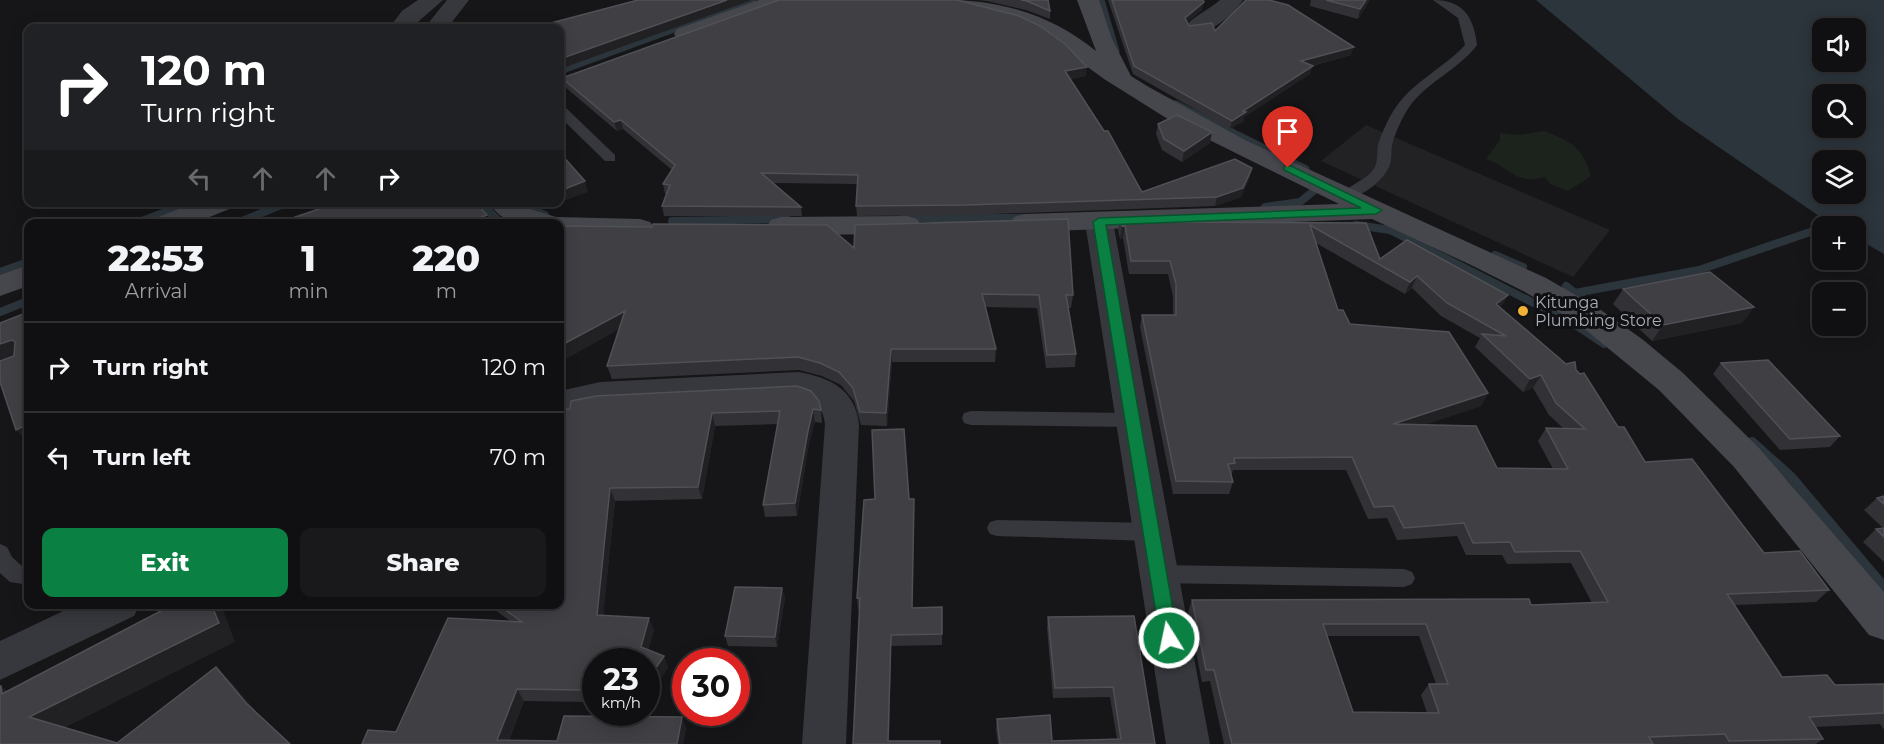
<!DOCTYPE html>
<meta charset="utf-8">
<style>
:root{--surface:#101012;--page:#19191b;--text:#f1f3f6;--muted:#9c9d9f;--line:#303032;--accent:#0b8043}
body{margin:0;font-family:Montserrat,sans-serif;background:var(--page);color:var(--text);height:100vh;display:flex;flex-direction:column;font-size:22px;white-space:nowrap}
*{box-sizing:border-box;margin:0}
p{font-size:20px;color:var(--muted)}
.icon{flex:none;width:33px;height:33px;fill:none;stroke:currentColor;stroke-width:2;stroke-linecap:round;stroke-linejoin:round}
.map{position:relative;flex:1;overflow:hidden}
.sheet{position:absolute;left:24px;top:219px;width:540px;height:390px;display:flex;flex-direction:column;background:var(--surface);border-radius:12px;box-shadow:0 3px 15px #0003,0 0 0 2px var(--line)}
.sheet>*{flex:none}
.top-card{position:absolute;left:24px;top:24px;width:540px;height:183px;border-radius:12px;box-shadow:0 3px 15px #0003,0 0 0 2px var(--line);background:#202124;color:#fff;overflow:hidden}
.fabs{position:absolute;left:1812px;top:18px;display:grid;gap:12px}
.fabs a{display:grid;place-items:center;width:54px;height:54px;border-radius:12px;background:var(--surface);box-shadow:0 3px 15px #0003,0 0 0 2px var(--line);font-size:30px}
.speed{position:absolute;left:582px;top:648px;display:flex;gap:12px;font-size:30px;font-weight:700;text-align:center}
.speed>*{display:grid;place-content:center;width:78px;height:78px;border-radius:50%;background:var(--surface);box-shadow:0 3px 15px #0003,0 0 0 2px var(--line);line-height:1}
.speed small{font-size:15px;font-weight:400}
.speed .limit{border:9px solid #d22;background:#fff;color:#111}
.pin{position:absolute;display:grid;place-items:center;width:51px;height:51px;color:#fff;margin:-62px -26px;border-radius:50% 50% 50% 0;rotate:-45deg;box-shadow:0 0 6px #0007}
.pin .icon{rotate:45deg}
.me{position:absolute;width:66px;margin:-33px;rotate:350deg;stroke-linejoin:round;filter:drop-shadow(0 0 4px #0008)}
.turn{display:flex;align-items:center;gap:21px;height:126px;padding:0 18px;font-size:27px}
.turn .icon{width:78px;height:78px;stroke-width:2.5}
.turn b{display:block;font-size:42px;line-height:51px}
.lanes{display:flex;align-items:center;height:57px;padding:0 18px;background:#0003;justify-content:center;gap:30px;direction:ltr}
.lanes .off{opacity:.35}
.eta{display:flex;justify-content:space-evenly;align-items:center;height:102px;text-align:center}
.eta b{font-size:36px;font-weight:800;line-height:42px}
.action{display:flex;gap:12px;margin-top:auto;padding:12px 18px}
.action a{flex:1;height:69px;border-radius:12px;background:var(--accent);color:#fff;font-size:24px;font-weight:800;line-height:69px;text-align:center}
.action a+a{background:var(--page);color:var(--text)}
ul{padding:0;list-style:none}
li{display:flex;align-items:center;gap:18px;height:90px;padding:0 18px;border-top:2px solid var(--line)}
li div{flex:1}
li b{display:block;font-size:22px}
li em{font-style:normal}
.map>svg:first-child{display:block}
.built{fill:#222225}
.green{fill:#1c231d}
.water{fill:#2c353c;fill-rule:evenodd}
.lines{fill:none;stroke-linecap:round;stroke-linejoin:round}
.stream-far2{stroke:#2c353c;stroke-width:7}
.stream-far1{stroke:#2c353c;stroke-width:8}
.stream{stroke:#2c353c;stroke-width:10}
.service{fill:#37383d;fill-rule:evenodd}
.minor{fill:#37383d;fill-rule:evenodd}
.secondary{fill:#45474d;fill-rule:evenodd}
.wall{fill:#323236;fill-rule:evenodd}
.shaded-wall{fill:#212124}
.building{fill:#3f3f44;stroke:#4f5156;stroke-width:1.5;fill-rule:evenodd}
.route{fill:#0b8043;stroke:#07532c;stroke-width:1.5}
.poi-dot{fill:#f2b134;stroke:#111113;stroke-width:2}
.labels{text-anchor:middle;stroke-width:6;stroke-linejoin:round;paint-order:stroke}
.poi-label{font-size:16px;fill:#a8adb8;stroke:#111113;text-anchor:start}
</style>
<div class="map">
<svg width="1884" height="744" viewBox="0 0 1884 744">
<rect width="100%" height="100%" fill="#161618"/>
<path class="built" d="M1366,125L1610,230L1573,277L1321,161Z"/>
<path class="green" d="M1544,131C1572,142 1582,146 1591,176L1568,191L1550,184L1545,177C1515,185 1511,168 1486,159L1500,140V133L1519,135Z"/>
<path class="water" d="M1536,0H1884V254L1856,238V226L1832,225L1678,119ZM1822,28H1856V62H1822ZM1822,94H1856V128H1822ZM1856,160V194H1822V160Z"/>
<g class="lines">
<path class="stream-far2" d="M1101,0L1116,51
M560,71L753,0
M1176,104L1306,169"/>
<path class="stream-far1" d="M479,202L502,224
M528,202L535,211L545,215
M1265,207L1300,202L1316,189
M903,218H1024
M672,221L787,219
M134,224L192,202
M235,224L288,202
M1356,225L1390,230L1571,322L1604,344
M1495,255L1523,267
M0,272L28,262
M1566,286L1593,307
M1575,293L1699,270L1822,228
M0,312L28,301"/>
<path class="stream" d="M1752,442L1791,477L1884,587"/>
<path class="service" d="M1433,0C1463,0 1474,17 1477,45C1458,71 1423,83 1406,112C1401,121 1394,135 1392,146C1391,152 1392,159 1390,164C1386,179 1359,201 1344,197L1342,194C1351,183 1371,179 1376,164C1378,158 1377,151 1378,145C1381,134 1389,117 1396,107C1414,81 1444,68 1465,45L1458,18Z
M560,106L565,107L615,155V161H605L560,117Z
M971,411L1132,413L1139,415L1141,420L1139,425L1132,427L971,425L964,423L962,418L964,413Z
M997,520L1150,523L1157,526L1160,532L1157,538L1150,541L997,536L990,534L987,528L990,522Z
M0,544L7,547L12,557L23,567H28V585L10,582L0,573Z
M1157,565L1404,569L1412,572L1415,578L1412,584L1404,587L1157,583L1149,580L1146,574L1149,568Z"/>
<path class="minor" d="M418,0H443L411,28H389L402,11Z
M447,0H469L452,22L451,28H429L430,21Z
M1220,0H1243C1232,16 1208,37 1188,32L1185,27C1190,19 1211,8 1220,0Z
M1099,213L1109,216L1113,222L1210,744H1166L1085,222L1089,216Z
M799,372C830,378 855,389 859,424L846,744H802L825,424C823,408 816,399 799,396L600,406L560,415V391L600,382Z
M78,604H140L134,616L0,680V641Z"/>
<path class="secondary" d="M759,0H790L786,4L693,39H677L674,34L677,29Z
M945,0C1002,0 1052,15 1096,51L1077,0H1099L1112,39L1131,76L1147,86L1245,140L1546,278L1598,308L1642,339L1683,373L1759,448L1884,592V640L1869,635L1734,467L1659,390L1576,322L1525,292L1471,265L1372,219L1024,232L1014,229L1010,223L1014,217L1024,214L1339,204L1171,121L1104,79L1041,33L1019,23L949,4Z
M196,202H235L232,208L192,224H152L156,218Z
M488,202H517L520,206L556,217L640,219L650,222L654,228L650,234L640,237L560,234V224C530,224 506,229 488,202Z
M907,216L917,219L921,225L917,231L907,234L781,235L771,232L767,226L771,220L781,217Z
M28,265V286L0,296V275Z"/>
</g>
<path class="wall" d="M977,0H1048L1050,11V19L1026,10L987,1Z
M1108,0H1203L1202,10L1187,22L1189,26L1351,55L1312,66L1310,74L1244,117V121L1230,129L1133,74Z
M1311,0H1370L1358,19L1310,6Z
M1086,76L1070,79L1142,192L1250,177L1241,197L1215,206L966,215L857,216L856,206L857,184L773,183L801,207L802,216H664L662,206L667,194H665L663,184L672,170L623,129L617,131L565,87L562,78Z
M1158,124L1210,143L1182,162L1162,150L1156,134Z
M1151,216L1150,222L1366,223L1380,259L1508,295L1500,308L1566,364L1576,370L1645,462L1764,553L1829,590L1816,602L1735,605L1782,677L1835,685L1884,684V730L1880,724L1815,727L1823,739L1816,744H1224L1210,681L1202,682L1188,612L1192,600L1531,605L1592,603L1571,563L1507,564L1502,555H1466L1457,536L1397,540L1387,518L1368,519L1346,470H1233L1231,476L1233,482L1229,494H1173L1140,327L1142,315H1173V297L1168,274H1129L1123,238L1120,239L1118,230L1120,217ZM1316,243L1405,294L1412,288L1441,316L1480,338L1475,347L1523,392L1533,388L1549,415L1563,428H1546L1538,441L1553,469L1497,468L1423,425L1481,406L1488,393L1350,324L1338,310ZM1327,636H1419L1436,684H1429L1421,695L1427,713L1353,712Z
M560,226L854,248L1073,295L1071,308H1068L1076,354L1075,367L1046,368L1037,308L986,307L996,349L995,362H892L887,426L861,425L854,401L841,385L822,376L799,370L612,379L607,366L619,329L560,362Z
M1623,289L1754,307L1742,323L1652,341L1613,304Z
M1721,363L1840,436L1830,447L1780,450L1713,374Z
M560,410H821L822,423L815,422L809,443L797,516L765,517L763,505L778,424L715,426L702,499L615,501L603,615L654,630L648,650L668,667L651,694L646,692V662H596V679L589,702L524,701L509,740L557,741L682,717L686,728L683,744H362L396,732L510,621L487,604H560Z
M1884,496V562L1863,542L1876,529L1883,528L1864,510L1877,498Z
M909,499H914V511L912,608L942,607V645L891,646L889,741L853,744L860,609H858L857,598Z
M782,588L785,598L777,647L728,646L725,636Z
M1134,616L1155,744H998L996,729L997,719L1052,741L1117,739L1110,697L1053,698L1047,628L1048,617Z"/>
<path class="shaded-wall" d="M727,0H752L560,69V59Z
M1366,0H1370L1358,19L1360,9Z
M1204,2L1202,10L1183,26L1185,18Z
M1354,47L1351,55L1299,69L1301,61Z
M1313,66L1310,74L1244,117V121L1230,129L1232,121L1243,111Z
M1087,67L1086,76L1064,80L1065,71Z
M621,120L623,129L617,131L614,122Z
M1212,132L1210,143L1182,162L1184,151Z
M1252,168L1250,177L1241,197L1215,206L1217,197Z
M585,181L588,192L547,207L545,202H560V191Z
M487,215L490,224H464Z
M1151,216L1149,229L1136,222Z
M1125,225L1123,238L1120,239L1122,226Z
M1417,276L1412,288L1405,294L1410,282Z
M1508,295L1501,307L1490,317L1496,304Z
M1754,307L1742,323L1652,341L1663,325Z
M625,311L628,324L560,362V346Z
M12,340L27,358L5,365L0,360V344Z
M891,349L892,362L887,426L886,413Z
M1541,375L1533,388L1523,392L1530,379Z
M1488,393L1481,406L1387,437L1393,424Z
M813,409L815,422L809,443L797,516L795,503L808,431Z
M712,413L715,426L702,499L698,487Z
M28,424V443L16,430Z
M610,488L615,501L602,626L597,615Z
M914,499V511L912,619V608Z
M782,588L785,598L777,647L775,637Z
M211,604H220L222,607L235,642L52,734L29,717Z
M649,618L654,630L645,659L641,647Z
M891,635V646L889,744H888Z
M664,656L668,667L651,694L646,682Z
M592,661L596,669V679L589,702L583,690Z
M216,667L233,684L263,720L246,703Z
M1,686L24,703L2,694Z
M517,689L524,701L507,744L497,740Z
M682,717L686,728L683,744H677Z"/>
<path class="building" d="M638,0H727L560,59V28H532Z
M779,0H957L1019,16L1040,26L1065,44L1087,67L1065,71L1104,131H1108L1142,192L1235,159L1252,168L1243,188L1217,197L966,205L856,206L858,175L761,173L801,207L662,206L670,185L663,184L675,165L621,120L614,122L562,78Z
M1021,0H1048L1050,11L1027,1Z
M1112,0H1203L1204,2L1185,18L1189,26L1212,23L1215,31L1246,0H1269L1288,5L1354,47L1301,61L1313,66L1243,111L1246,112L1232,121L1134,66Z
M1326,0H1366L1360,9Z
M1177,115L1212,132L1184,151L1164,139L1158,124Z
M560,153L585,181L560,191Z
M339,202H475L487,215L464,224H275Z
M1151,216L1136,222L1366,223L1380,259L1407,240L1508,295L1496,304L1566,364L1575,362L1576,370L1580,374L1584,373L1618,427H1624L1645,462L1692,459L1764,553L1800,551L1829,590L1727,594L1782,677L1827,675L1835,685L1884,684V713L1809,717L1823,739L1729,741L1725,734L1649,737L1653,744H1232L1214,670H1206L1192,600L1529,599L1531,605L1608,602L1580,551L1515,552L1510,542L1473,543L1464,523L1404,528L1393,506L1374,507L1352,457L1234,458L1235,463L1228,464L1233,482L1176,481L1142,315H1176V284L1170,261H1131L1125,225L1122,226L1120,217ZM1310,225L1410,282L1417,276L1447,303L1506,336L1482,334L1530,379L1541,375L1556,403L1585,429L1546,428L1568,469L1497,468L1476,426L1393,424L1488,393L1449,332L1350,324L1343,310H1338ZM1323,624H1426L1448,684H1429L1439,713L1353,712Z
M1068,219L1073,295H1066L1076,354L1047,355L1039,295L982,294L996,349H891L886,413L860,412L853,388L839,372L820,363L798,357L607,366L625,311L560,346V226L652,227L653,224L827,225L854,248L855,225Z
M1710,272L1754,307L1663,325L1623,289Z
M28,312V424L16,430L0,382V361L14,356L15,342L12,340L0,344V323Z
M1768,360L1840,436L1790,439L1721,363Z
M797,386L811,391L819,401L821,410L813,409L808,431L795,503L763,505L780,411L712,413L698,487L610,488L597,615L649,618L641,647L664,656L646,682V662H596L592,661L583,690L517,689L497,740L557,741L564,716L682,717L677,744H362L368,730L396,732L448,618L522,622L497,604H560V410L570,409L571,401L596,396Z
M904,429L909,499H914L912,608L942,607V634L891,635L888,741H940V744H853L860,598H857L864,500L875,499L872,430Z
M1884,496V504L1877,498Z
M1884,528V537L1876,529Z
M735,587L782,588L775,637L725,636Z
M174,604H211L219,623L29,717L117,743L216,667L246,703L290,744H0V686H1L2,694Z
M1134,616L1155,744H1000L997,719L1050,715L1052,741L1121,739L1113,687L1055,688L1048,617Z"/>
<path class="route" d="M1284,166H1291L1382,210L1376,214L1106,225L1178,638L1175,643L1169,645L1163,643L1160,638L1093,222L1099,218L1361,208L1284,170Z"/>
<circle class="poi-dot" cx="1523" cy="311" r="6"/>
<g class="labels">
<g class="poi-label">
<text x="1535" y="308">Kitunga<tspan x="1535" dy="18">Plumbing Store</tspan></text>
</g>
</g>
</svg>
<div class="fabs">
<a><svg class="icon" aria-label="sound" viewBox="0 0 24 24"><path d="M4 9h4l5-4v14l-5-4H4zM17 9q2 3 0 6"/></svg></a>
<a><svg class="icon" aria-label="search" viewBox="0 0 24 24"><circle cx="10" cy="10" r="6"/><path d="M15 15l6 6"/></svg></a>
<a><svg class="icon" aria-label="layers" viewBox="0 0 24 24"><path d="M12 4l9 5-9 5-9-5zM3 14l9 5 9-5"/></svg></a>
<a>+</a>
<a>−</a>
</div>
<div class="speed"><div>23<small>km/h</small></div><div class="limit">30</div></div>
<div class="pin" style="left:1288px;top:168px;background:#d93025"><svg class="icon" aria-label="arrive" viewBox="0 0 24 24"><path d="M6 21V4h12l-3 4 3 4H6"/></svg></div>
<svg class="me" style="left:1169px;top:638px" viewBox="-20 -20 40 40"><circle r="17" fill="#0b8043" stroke="#fff" stroke-width="3"/><path d="M0-11L8 9 0 5-8 9z" fill="#fff"/></svg>
<div class="top-card">
<div class="turn"><svg class="icon" aria-label="right" viewBox="0 0 24 24"><path d="M7 20v-9h11M14 6l5 5-5 5"/></svg><div><b>120 m</b>Turn right</div></div>
<div class="lanes"><svg class="icon off" aria-label="left" viewBox="0 0 24 24"><path d="M17 20v-9H6M10 6l-5 5 5 5"/></svg><svg class="icon off" aria-label="ahead" viewBox="0 0 24 24"><path d="M12 20V5M6 11l6-6 6 6"/></svg><svg class="icon off" aria-label="ahead" viewBox="0 0 24 24"><path d="M12 20V5M6 11l6-6 6 6"/></svg><svg class="icon" aria-label="right" viewBox="0 0 24 24"><path d="M7 20v-9h11M14 6l5 5-5 5"/></svg></div>
</div>
<section class="sheet">
<div class="eta">
<div><b>22:53</b><p>Arrival</p></div>
<div><b>1</b><p>min</p></div>
<div><b>220</b><p>m</p></div>
</div>
<ul>
<li><svg class="icon" aria-label="right" viewBox="0 0 24 24"><path d="M7 20v-9h11M14 6l5 5-5 5"/></svg><div><b>Turn right</b></div><em>120 m</em></li>
<li><svg class="icon" aria-label="left" viewBox="0 0 24 24"><path d="M17 20v-9H6M10 6l-5 5 5 5"/></svg><div><b>Turn left</b></div><em>70 m</em></li>
</ul>
<div class="action"><a>Exit</a><a>Share</a></div>
</section>
</div>
